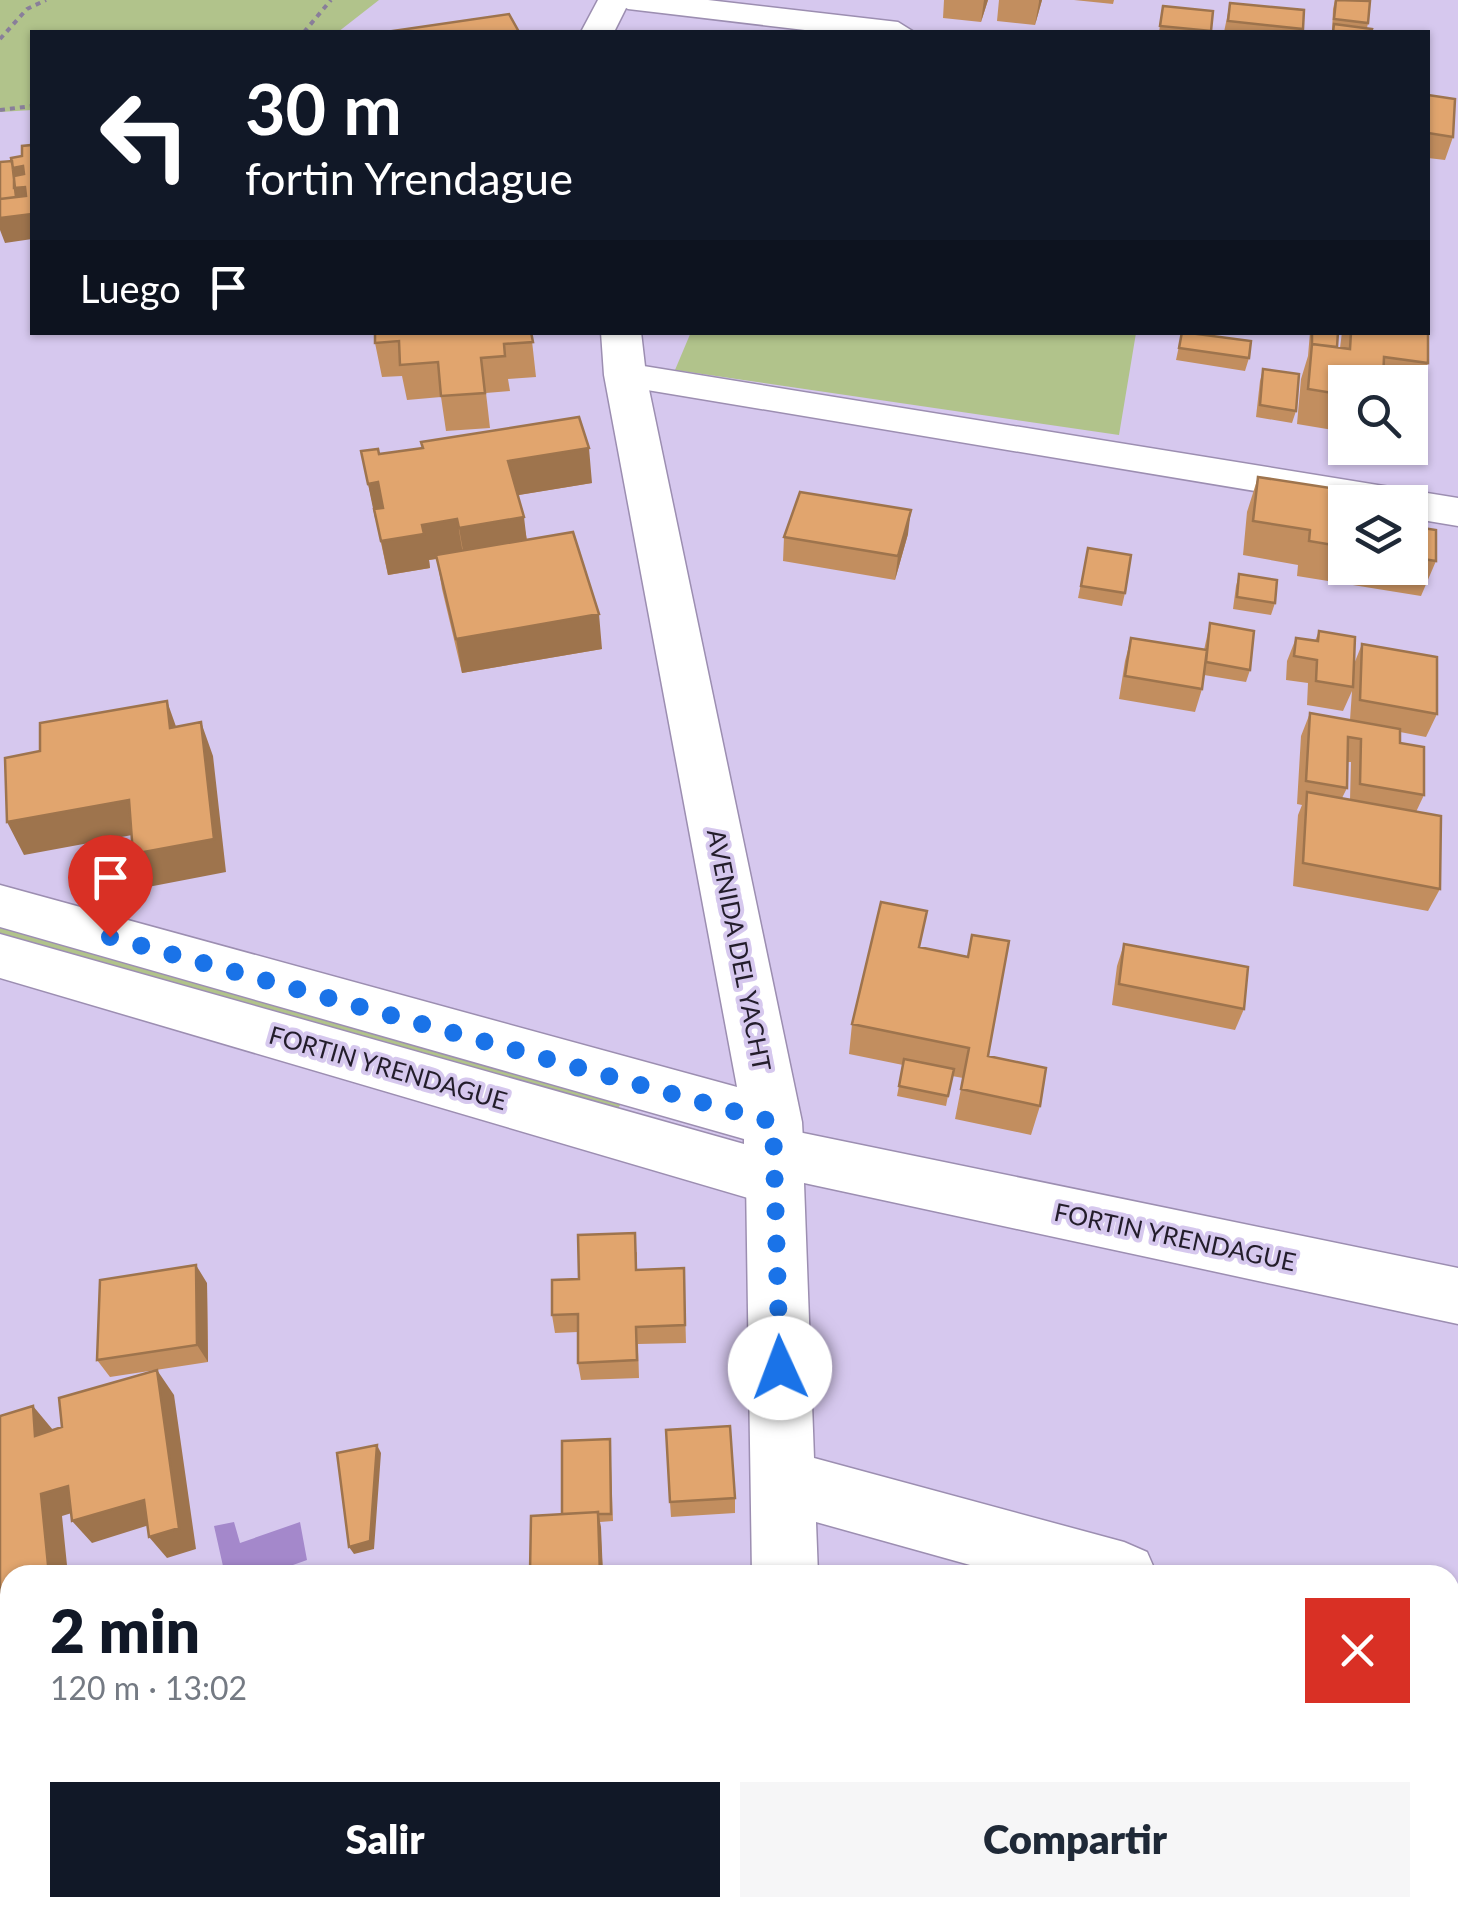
<!DOCTYPE html>
<html lang="es">
<meta charset="utf-8">
<style>
:root{--surface:#fff;--page:#f6f6f7;--text:#1f2937;--muted:#747a83;--accent:#111827}
body{margin:0;font-family:Lato,sans-serif;background:var(--page);color:var(--text);height:100vh;display:flex;flex-direction:column;font-size:38px;white-space:nowrap}
*{box-sizing:border-box;margin:0}
p{font-size:32px;color:var(--muted)}
.icon{flex:none;width:55px;height:55px;fill:none;stroke:currentColor;stroke-width:2;stroke-linecap:round;stroke-linejoin:round}
.map{position:relative;flex:1;overflow:hidden}
.details{position:absolute;left:0px;top:1565px;width:1460px;height:352px;display:flex;flex-direction:column;background:var(--surface);border-radius:30px 30px 0 0;box-shadow:0 2px 8px #0004}
.details>*{flex:none}
.hud{position:absolute;left:30px;top:30px;width:1400px;height:305px;border-radius:0px;box-shadow:0 2px 8px #0004;background:#111827;color:#fff;overflow:hidden}
.buttons{position:absolute;left:1328px;top:365px;display:grid;gap:20px}
.buttons a{display:grid;place-items:center;width:100px;height:100px;border-radius:0px;background:var(--surface);box-shadow:0 2px 8px #0004;font-size:50px}
.pin{position:absolute;display:grid;place-items:center;width:85px;height:85px;color:#fff;margin:-102px -42px;border-radius:50% 50% 50% 0;rotate:-45deg;box-shadow:0 0 10px #0007}
.pin .icon{rotate:45deg}
.me{position:absolute;width:110px;margin:-55px;rotate:358deg;stroke-linejoin:round;filter:drop-shadow(0 0 8px #0008)}
.turn{display:flex;align-items:center;gap:35px;height:210px;padding:0 50px;font-size:45px}
.turn .icon{width:130px;height:130px;stroke-width:2.5}
.turn b{display:block;font-size:70px;line-height:85px}
.then{display:flex;align-items:center;height:95px;padding:0 50px;background:#0003;gap:20px;font-size:38px}
.round{display:grid;place-items:center;flex:none;width:105px;height:105px;border-radius:0px;background:var(--page)}
.summary{display:flex;align-items:center;justify-content:space-between;height:170px;padding:0 50px}
h1{font-size:60px;font-weight:800;line-height:75px;color:var(--accent)}
.cta{display:flex;gap:20px;margin-top:auto;padding:20px 50px}
.cta a{flex:1;height:115px;border-radius:0px;background:var(--accent);color:#fff;font-size:40px;font-weight:800;line-height:115px;text-align:center}
.cta a+a{background:var(--page);color:var(--text)}
.map>svg:first-child{display:block}
.green{fill:#b1c38b}
.water{fill:#a488cb}
.lines{fill:none;stroke-linecap:round;stroke-linejoin:round}
.street-casing{stroke:#9c8eb1;stroke-width:3}
.secondary-casing{stroke:#9c8eb1;stroke-width:3}
.path{stroke:#897e9a;stroke-width:4;stroke-dasharray:5 5;stroke-linecap:butt}
.street{fill:#fff;fill-rule:evenodd}
.secondary{fill:#fff;fill-rule:evenodd}
.wall{fill:#c28e5f;fill-rule:evenodd}
.shaded-wall{fill:#9e744d}
.building{fill:#e1a56e;stroke:#9e744d;stroke-width:2.5}
.route{stroke:#1a73e8;stroke-width:18;stroke-dasharray:0 32.4}
.labels{text-anchor:middle;stroke-width:8;stroke-linejoin:round;paint-order:stroke}
.street-label{font-size:25px;fill:#231d2b;stroke:#d6c8ee}
</style>
<div class="map">
<svg width="1458" height="1916" viewBox="0 0 1458 1916">
<rect width="100%" height="100%" fill="#d6c8ee"/>
<path class="green" d="M0,0H379L338,32H32V110L0,112Z
M691,332H1136V333L1119,435L675,370Z
M0,921L622,1103L617,1109L0,936Z"/>
<path class="water" d="M234,1522L240,1543L300,1522L307,1560L265,1575H225L214,1526Z"/>
<g class="lines">
<defs>
<path id="street" d="M612,0H708L898,22L914,32H822L628,9Z
M625,363L1458,498V526L1410,518V502H1345V506L611,384L605,375L611,366Z
M774,1127L1458,1268V1324L804,1183L814,1458L1124,1542L1147,1552L1157,1575H1006L816,1522L818,1575H752L746,1179L752,1166L746,1152L754,1134Z
M787,1908H861L863,1916H789Z"/>
<path id="secondary" d="M598,0H630L614,32H581Z
M601,332H641L646,375L802,1122L805,1179L796,1198L775,1206L0,978V934L744,1144V1139L0,927V885L737,1087L604,375Z"/>
</defs>
<use href="#street" class="street-casing"/>
<use href="#secondary" class="secondary-casing"/>
<path class="path" d="M304,32L331,0
M0,39L27,9L46,0
M0,110L32,106"/>
<use href="#street" class="street"/>
<use href="#secondary" class="secondary"/>
</g>
<path class="wall" d="M944,0H988L981,22L943,18Z
M999,0H1042L1035,25L997,21Z
M1074,0H1114L1113,4Z
M1335,0L1368,23L1367,28L1371,32H1332L1333,9Z
M1230,3L1303,29L1302,32H1224Z
M1163,6L1213,11L1211,32H1159Z
M1428,95L1453,137L1445,160L1428,158Z
M531,332L536,377L508,379L510,391L486,393L490,428L446,431L441,397L407,400L402,376L382,377L375,343Z
M1182,332L1249,358L1245,371L1176,360Z
M1310,332H1338L1337,347L1340,348L1342,332H1428V363L1415,398L1410,397V382H1345V432L1297,424L1301,379L1308,356Z
M1263,369L1296,411L1292,423L1256,417L1260,381Z
M361,451L592,483L518,495L527,540L602,649L462,673L442,589L437,559L429,560L430,568L388,575Z
M1258,477L1345,502V568H1410V526L1436,561L1421,596L1297,576L1298,565L1243,555L1247,512Z
M908,534L895,580L783,561L784,537Z
M1088,548L1125,593L1122,606L1078,598Z
M1239,574L1275,603L1271,615L1233,609L1236,586Z
M1210,623L1250,670L1246,682L1204,675L1202,689L1195,712L1119,699L1125,661L1131,638L1204,650Z
M1319,631L1354,664L1362,644L1437,714L1426,737L1400,732V743L1424,795L1416,812L1440,889L1428,911L1293,886L1298,815L1302,805L1297,804L1301,736L1310,713L1350,720L1352,691L1343,711L1307,705L1308,683L1286,680L1287,661L1296,638L1315,641ZM1347,762H1351L1350,800L1342,798L1347,788Z
M1124,944L1244,1009L1235,1030L1112,1005L1117,966Z
M921,948L988,1056L1040,1106L1031,1135L955,1119L963,1078L952,1076L946,1106L897,1096L903,1065L849,1054L852,1024Z
M637,1252V1270L684,1268L686,1343L638,1344L639,1378L581,1380L578,1363V1332L555,1333L552,1315L579,1279Z
M207,1283L208,1362L110,1377L97,1360Z
M610,1439L613,1521L600,1522L603,1575H514L530,1572L562,1514Z
M735,1498V1513L671,1517L670,1502Z"/>
<path class="shaded-wall" d="M984,0H988L981,22Z
M1039,0H1042L1035,25L1039,2Z
M23,166L32,214V239L5,243L0,230V218L13,168Z
M589,448L592,483L513,496L508,461Z
M378,482L385,517L375,518L368,484Z
M911,510L908,534L895,580L898,556Z
M524,517L528,551L465,562L459,528Z
M457,519L463,554L429,560L430,568L388,575L381,541L422,525Z
M599,614L602,649L462,673L456,639Z
M167,701L179,735L170,728Z
M201,722L213,756L226,872L148,887L133,854Z
M129,800L143,833L24,855L7,822Z
M196,1265L207,1283L208,1362L197,1345Z
M157,1370L174,1395L196,1549L167,1558L149,1537Z
M33,1406L53,1430L35,1436Z
M377,1445L381,1453L374,1549L354,1554L349,1547Z
M68,1486L88,1508L62,1516L68,1575H49L41,1494Z
M144,1500L162,1521L92,1543L72,1521Z
M598,1512L601,1527L603,1575H600Z
M10,1652V1677L0,1680V1655Z"/>
<path class="building" d="M1336,0L1370,1L1368,23L1334,19Z
M1230,3L1304,10L1303,29L1228,21Z
M1163,6L1213,11L1211,31L1160,26Z
M509,14L519,32H386Z
M1334,24L1372,29L1371,32H1333Z
M1428,95L1455,99L1453,137L1428,133Z
M32,145V214L0,218V199L26,196L25,187L14,188V176L24,174L23,166L13,168L11,158L22,156V146Z
M12,161L16,197L0,199V162Z
M1428,311V363L1384,357L1383,382H1345V395L1308,389L1312,344L1350,349L1351,332H1428Z
M375,332H531L533,342L504,344L505,356L481,358L485,393L441,396L438,362L400,365L399,341L375,343Z
M1182,332L1251,341L1249,358L1179,348Z
M1312,332H1338L1337,347L1312,344Z
M1263,369L1299,374L1296,411L1260,405Z
M579,417L589,448L508,461L524,517L459,528L457,519L422,525L424,534L381,541L374,509L383,508L378,482L368,484L361,451L378,449L379,454L423,448L421,442Z
M1258,477L1402,499V502H1345V547L1309,541L1310,530L1253,521Z
M800,492L911,510L898,556L784,537Z
M1410,526L1436,530V561L1410,557Z
M573,532L599,614L456,639L436,555Z
M1088,548L1131,555L1125,593L1081,586Z
M1239,574L1277,580L1275,603L1237,597Z
M1210,623L1254,631L1250,670L1206,662Z
M1319,631L1355,637L1353,687L1316,681L1317,660L1294,656L1296,638L1318,641Z
M1131,638L1207,650L1202,689L1125,676Z
M1362,644L1437,657V714L1360,700Z
M167,701L170,728L201,722L214,839L133,854L129,800L7,822L5,758L40,751V723Z
M1310,713L1400,729V743L1424,747V795L1360,784L1361,739L1348,737L1347,788L1306,781Z
M1307,792L1441,816L1440,889L1303,863Z
M881,902L927,911L919,947L968,957L972,935L1009,941L988,1056L1046,1068L1040,1106L961,1089L969,1048L852,1024Z
M1124,944L1248,967L1244,1009L1119,984Z
M904,1059L954,1069L948,1096L899,1086Z
M635,1233L636,1270L684,1268L685,1325L636,1327L637,1360L578,1363V1314L552,1315V1280L579,1279L578,1235Z
M196,1265L197,1345L97,1360L100,1280Z
M157,1370L179,1528L149,1537L144,1500L72,1521L68,1486L41,1494L49,1575H10V1652L0,1655V1416L33,1406L35,1436L62,1427L59,1398Z
M730,1426L735,1498L670,1502L666,1430Z
M610,1439L611,1514H598V1512L562,1514V1441Z
M377,1445L370,1541L349,1547L337,1453Z
M598,1512L600,1575H514L530,1572L531,1516Z"/>
<g class="lines">
<path class="route" d="M110,937L773,1122L780,1368"/>
</g>
<g class="labels">
<g class="street-label">
<text transform="translate(739 950) rotate(79)" y="9">AVENIDA DEL YACHT</text>
<text transform="translate(388 1068) rotate(16)" y="9">FORTIN YRENDAGUE</text>
<text transform="translate(1175 1237) rotate(12)" y="9">FORTIN YRENDAGUE</text>
</g>
</g>
</svg>
<div class="buttons">
<a><svg class="icon" aria-label="search" viewBox="0 0 24 24"><circle cx="10" cy="10" r="6"/><path d="M15 15l6 6"/></svg></a>
<a><svg class="icon" aria-label="layers" viewBox="0 0 24 24"><path d="M12 4l9 5-9 5-9-5zM3 14l9 5 9-5"/></svg></a>
</div>
<div class="pin" style="left:110px;top:937px;background:#d93025"><svg class="icon" aria-label="arrive" viewBox="0 0 24 24"><path d="M6 21V4h12l-3 4 3 4H6"/></svg></div>
<svg class="me" style="left:780px;top:1368px" viewBox="-20 -20 40 40"><circle r="19" fill="#fff"/><path d="M0-13L10 11 0 6-10 11z" fill="#1a73e8"/></svg>
<div class="hud">
<div class="turn"><svg class="icon" aria-label="left" viewBox="0 0 24 24"><path d="M17 20v-9H6M10 6l-5 5 5 5"/></svg><div><b>30 m</b>fortin Yrendague</div></div>
<div class="then">Luego<svg class="icon" aria-label="arrive" viewBox="0 0 24 24"><path d="M6 21V4h12l-3 4 3 4H6"/></svg></div>
</div>
<section class="details">
<div class="summary"><div><h1>2 min</h1><p>120 m · 13:02</p></div><a class="round" style="background:#d93025;color:#fff"><svg class="icon" aria-label="close" viewBox="0 0 24 24"><path d="M6 6l12 12M18 6L6 18"/></svg></a></div>
<div class="cta"><a>Salir</a><a>Compartir</a></div>
</section>
</div>
